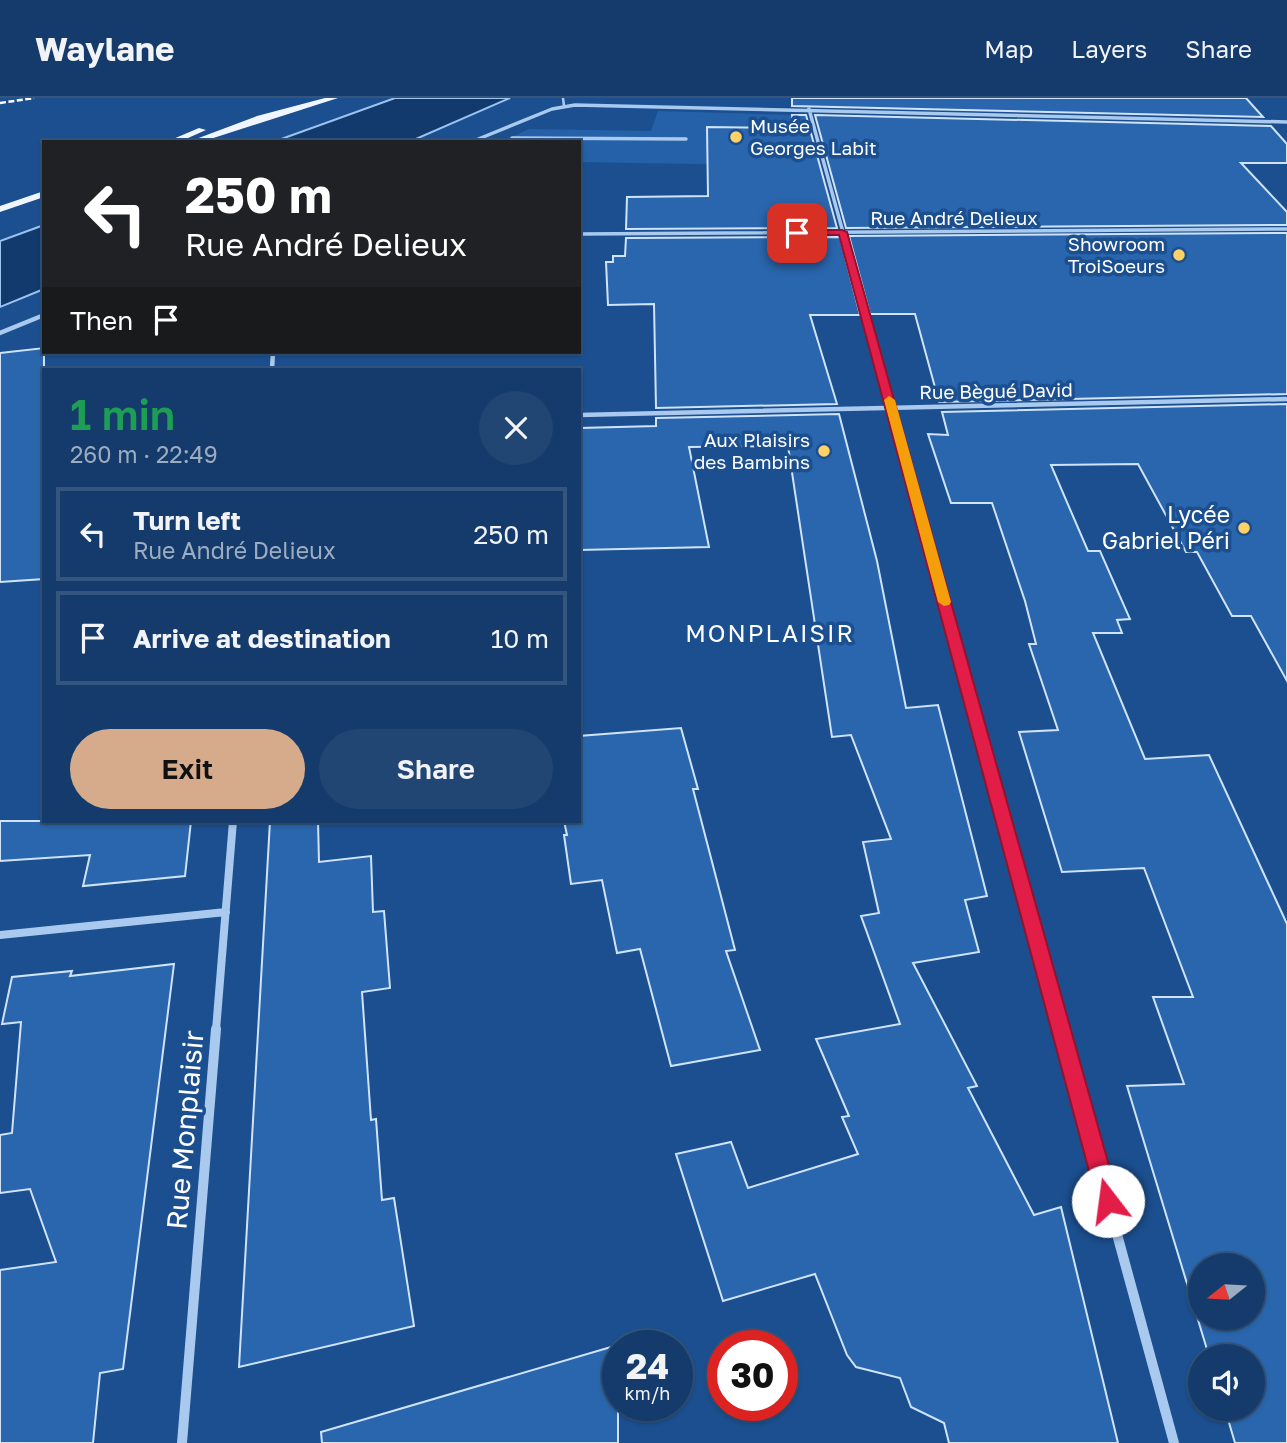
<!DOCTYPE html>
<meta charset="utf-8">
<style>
:root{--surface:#143b6b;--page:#214673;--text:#f1f3f6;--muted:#9dadc1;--line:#33557e;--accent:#d6ab8b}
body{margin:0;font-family:"Golos Text",sans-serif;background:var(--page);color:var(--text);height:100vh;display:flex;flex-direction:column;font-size:26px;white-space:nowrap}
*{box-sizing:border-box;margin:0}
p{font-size:23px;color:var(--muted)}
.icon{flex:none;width:38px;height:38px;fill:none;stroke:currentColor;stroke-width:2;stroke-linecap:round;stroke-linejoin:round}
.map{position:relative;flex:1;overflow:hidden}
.panel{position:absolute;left:42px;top:270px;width:539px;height:455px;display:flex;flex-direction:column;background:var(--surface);border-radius:0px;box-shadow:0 2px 5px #0004,0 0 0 2px var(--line)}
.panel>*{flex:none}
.guide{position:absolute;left:42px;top:42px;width:539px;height:214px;border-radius:0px;box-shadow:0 2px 5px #0004,0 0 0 2px var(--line);background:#202124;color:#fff;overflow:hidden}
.needle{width:46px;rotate:252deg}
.controls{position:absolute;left:1188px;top:1155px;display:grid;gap:14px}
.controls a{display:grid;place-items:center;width:77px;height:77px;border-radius:50%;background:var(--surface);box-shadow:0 2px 5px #0004,0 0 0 2px var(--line);font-size:35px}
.speed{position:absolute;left:602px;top:1232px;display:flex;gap:14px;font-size:35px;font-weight:700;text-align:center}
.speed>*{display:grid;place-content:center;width:91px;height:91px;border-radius:50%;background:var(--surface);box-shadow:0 2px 5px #0004,0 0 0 2px var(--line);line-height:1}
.speed small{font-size:18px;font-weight:400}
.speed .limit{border:10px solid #d22;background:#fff;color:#111}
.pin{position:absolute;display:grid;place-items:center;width:60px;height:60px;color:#fff;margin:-30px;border-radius:14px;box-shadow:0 4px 10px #0006}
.me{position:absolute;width:77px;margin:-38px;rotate:345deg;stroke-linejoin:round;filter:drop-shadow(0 0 5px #0008)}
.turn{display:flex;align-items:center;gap:24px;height:147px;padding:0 28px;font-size:32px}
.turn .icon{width:91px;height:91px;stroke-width:2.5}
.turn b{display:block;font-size:49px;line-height:60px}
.then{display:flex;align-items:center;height:66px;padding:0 28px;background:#0003;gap:14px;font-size:26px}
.round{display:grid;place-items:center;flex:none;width:74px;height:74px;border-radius:37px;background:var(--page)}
.head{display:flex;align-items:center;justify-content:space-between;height:119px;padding:0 28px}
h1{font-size:42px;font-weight:600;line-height:52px;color:#1e9e55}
.cta{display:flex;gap:14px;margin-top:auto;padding:14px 28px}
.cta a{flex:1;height:80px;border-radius:42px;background:var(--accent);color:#111;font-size:28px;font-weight:600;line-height:80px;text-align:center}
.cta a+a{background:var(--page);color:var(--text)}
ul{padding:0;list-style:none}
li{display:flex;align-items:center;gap:21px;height:94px;margin:0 14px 10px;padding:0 14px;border:4px solid var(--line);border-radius:0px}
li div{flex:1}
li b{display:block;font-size:26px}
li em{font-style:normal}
header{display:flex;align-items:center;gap:42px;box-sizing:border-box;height:98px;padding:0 35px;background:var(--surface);border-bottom:2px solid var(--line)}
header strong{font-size:33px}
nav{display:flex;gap:38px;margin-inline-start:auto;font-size:24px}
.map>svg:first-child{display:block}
.green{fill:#2461a8}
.water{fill:#123a6d;stroke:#9cc4f0;stroke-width:2}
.building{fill:#2a66ad;stroke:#cfe3fa;stroke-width:2;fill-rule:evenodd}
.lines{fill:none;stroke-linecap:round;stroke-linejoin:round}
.lane{stroke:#a9c9ee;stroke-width:2.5}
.street-far4{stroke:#a9c9ee;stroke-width:3.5}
.street-far3{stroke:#a9c9ee;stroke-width:4.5}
.street-far2{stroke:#a9c9ee;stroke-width:6}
.street-far1{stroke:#a9c9ee;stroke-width:8}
.street{stroke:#a9c9ee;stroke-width:10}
.primary{fill:#f0f6ff;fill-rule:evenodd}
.rail{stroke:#fff;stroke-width:2.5;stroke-dasharray:6 2.5;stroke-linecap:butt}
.route{fill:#e11d48;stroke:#92132f;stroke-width:2}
.slow{fill:#f59e0b}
.poi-dot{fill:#ffd166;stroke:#1b4f8f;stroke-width:2.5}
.labels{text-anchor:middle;stroke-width:7;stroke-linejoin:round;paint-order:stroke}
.far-poi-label{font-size:19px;fill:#fff;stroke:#1b4f8f;text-anchor:end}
.far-street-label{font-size:19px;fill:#fff;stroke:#1b4f8f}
.poi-label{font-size:23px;fill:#fff;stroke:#1b4f8f;text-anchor:end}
.neighbourhood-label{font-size:24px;letter-spacing:2px;fill:#fff;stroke:#1b4f8f}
.near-street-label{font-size:28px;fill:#fff;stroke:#1b4f8f}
</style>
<header>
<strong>Waylane</strong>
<nav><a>Map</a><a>Layers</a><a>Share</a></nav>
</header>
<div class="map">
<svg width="1287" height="1345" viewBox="0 0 1287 1345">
<rect width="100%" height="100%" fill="#1b4f8f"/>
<path class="green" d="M658,13L797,17L808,68L579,64V44H501L529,31L651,33Z"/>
<path class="water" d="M395,0H510L409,44H273Z
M44,127V191L0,209V143Z"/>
<path class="building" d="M792,0H1246L1263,19L792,8Z
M792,17H806L837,130L626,131L627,99L708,98L707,29L793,30Z
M815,17L1271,28L1287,46V65H1241L1287,114V127L846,130Z
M1287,135V296L939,304L915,216H870L849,138Z
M840,139L860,217H810L837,306L656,310L654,206L608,207L606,164H613V158H625L626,140Z
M44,250V481L0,484V255Z
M1287,306V583L1251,518H1232L1197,454H1186L1138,366L1051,367L1088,453H1100L1130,521L1117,522L1122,535H1093L1145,661L1209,657L1287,826V1345H1235L1225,1311H1253V1258H1209L1127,988L1184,986L1153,899H1193L1144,770L1062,774L1019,634L1058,632L1029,546H1036L1025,503L992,405H951L928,336L948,337L942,314ZM1200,1167H1253V1220H1200Z
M839,316L877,463L906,610L938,607L987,798L965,802L979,854L913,865L977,988L968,990L1034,1117L1061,1109L1118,1345H949L944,1325L911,1309L900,1280L856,1269L847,1257L815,1176L723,1203L676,1056L731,1044L748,1090L858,1056L842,1019L849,1018L816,941L900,926L861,818L879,815L863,744L891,741L851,637L832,639L788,348L689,349L709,449L579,452V330L656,328V320Z
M681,630L698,691H693L735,852L726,853L760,952L671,968L640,851L617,855L602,782L571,786L564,737H567L564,723H579V638Z
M0,723H191L185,778L83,788L90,757L0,763Z
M270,723H318L319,764L371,758L373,814L384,813L390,890L362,894L371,1022L376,1021L382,1102L394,1100L414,1228L239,1269Z
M174,866L123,1271L100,1275L93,1345H0V1172L56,1164L30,1091L0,1095V1037L12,1035L21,924L2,926L12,879L72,873L70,878Z
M611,1249L618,1271V1345H322L321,1334Z"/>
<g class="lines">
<path class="lane" d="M563,0L564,8"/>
<path class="street-far4" d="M809,11L849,156
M512,40L686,41
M471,44L552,11L575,7L1287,24
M579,136L1287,131"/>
<path class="street-far3" d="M848,155L903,355
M0,235L44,217
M272,271L273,254
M579,317L1287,301"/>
<path class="street-far2" d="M903,353L973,609"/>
<path class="street-far1" d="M972,607L1061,932
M0,837L226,814
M216,932L233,723"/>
<path class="street" d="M1061,931L1174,1345
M182,1345L216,931"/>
<path class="primary" d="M325,0H338L201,44H188L257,18Z
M199,30L206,32L179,44H166Z
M44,93V99L0,114V108Z"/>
<path class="rail" d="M0,5L34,0"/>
</g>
<path class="route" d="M797,132H842L847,134L1119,1103L1116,1110L1108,1113L1101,1110L1097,1103L839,137H794L793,135Z"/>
<path class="slow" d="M889,298L895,302L951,504L949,507L944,508L938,504L884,302Z"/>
<g class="poi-dot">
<circle cx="736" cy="39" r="7"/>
<circle cx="1179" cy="157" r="7"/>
<circle cx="824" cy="353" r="7"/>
<circle cx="1244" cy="430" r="7"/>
</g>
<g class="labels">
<g class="far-poi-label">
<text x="750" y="35" text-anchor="start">Musée<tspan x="750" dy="22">Georges Labit</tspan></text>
<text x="1165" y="153">Showroom<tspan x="1165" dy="22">TroiSoeurs</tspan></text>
<text x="810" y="349">Aux Plaisirs<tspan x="810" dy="22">des Bambins</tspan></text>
</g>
<g class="far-street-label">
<text x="954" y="127">Rue André Delieux</text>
<text transform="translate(996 293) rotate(-1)" y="7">Rue Bègué David</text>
</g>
<g class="poi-label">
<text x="1230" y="425">Lycée<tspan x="1230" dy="26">Gabriel Péri</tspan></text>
</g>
<g class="neighbourhood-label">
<text x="770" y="544">MONPLAISIR</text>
</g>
<g class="near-street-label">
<text transform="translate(185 1032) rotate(-85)" y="10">Rue Monplaisir</text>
</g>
</g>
</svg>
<div class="controls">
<a><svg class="needle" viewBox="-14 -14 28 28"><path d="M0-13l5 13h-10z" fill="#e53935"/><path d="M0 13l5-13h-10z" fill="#9dadc1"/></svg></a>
<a><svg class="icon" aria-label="sound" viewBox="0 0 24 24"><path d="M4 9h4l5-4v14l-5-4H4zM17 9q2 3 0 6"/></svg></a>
</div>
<div class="speed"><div>24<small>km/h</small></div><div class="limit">30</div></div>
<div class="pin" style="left:797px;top:135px;background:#d93025"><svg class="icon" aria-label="arrive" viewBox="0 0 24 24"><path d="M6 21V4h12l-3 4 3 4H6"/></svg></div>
<svg class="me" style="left:1108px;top:1103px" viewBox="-20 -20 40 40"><circle r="19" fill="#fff"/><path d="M0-13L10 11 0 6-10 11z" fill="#e11d48"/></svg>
<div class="guide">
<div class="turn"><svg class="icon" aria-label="left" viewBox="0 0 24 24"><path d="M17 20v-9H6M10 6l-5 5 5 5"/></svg><div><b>250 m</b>Rue André Delieux</div></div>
<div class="then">Then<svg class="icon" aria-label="arrive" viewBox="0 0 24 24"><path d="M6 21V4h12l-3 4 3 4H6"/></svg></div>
</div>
<section class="panel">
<div class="head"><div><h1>1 min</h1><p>260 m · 22:49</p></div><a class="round"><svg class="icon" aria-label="close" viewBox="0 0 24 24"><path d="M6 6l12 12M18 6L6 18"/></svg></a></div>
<ul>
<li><svg class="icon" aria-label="left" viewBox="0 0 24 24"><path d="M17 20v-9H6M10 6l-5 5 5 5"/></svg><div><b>Turn left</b><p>Rue André Delieux</p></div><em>250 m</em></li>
<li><svg class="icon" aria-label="arrive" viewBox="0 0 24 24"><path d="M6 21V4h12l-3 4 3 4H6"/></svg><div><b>Arrive at destination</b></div><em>10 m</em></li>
</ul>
<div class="cta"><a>Exit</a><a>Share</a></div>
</section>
</div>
